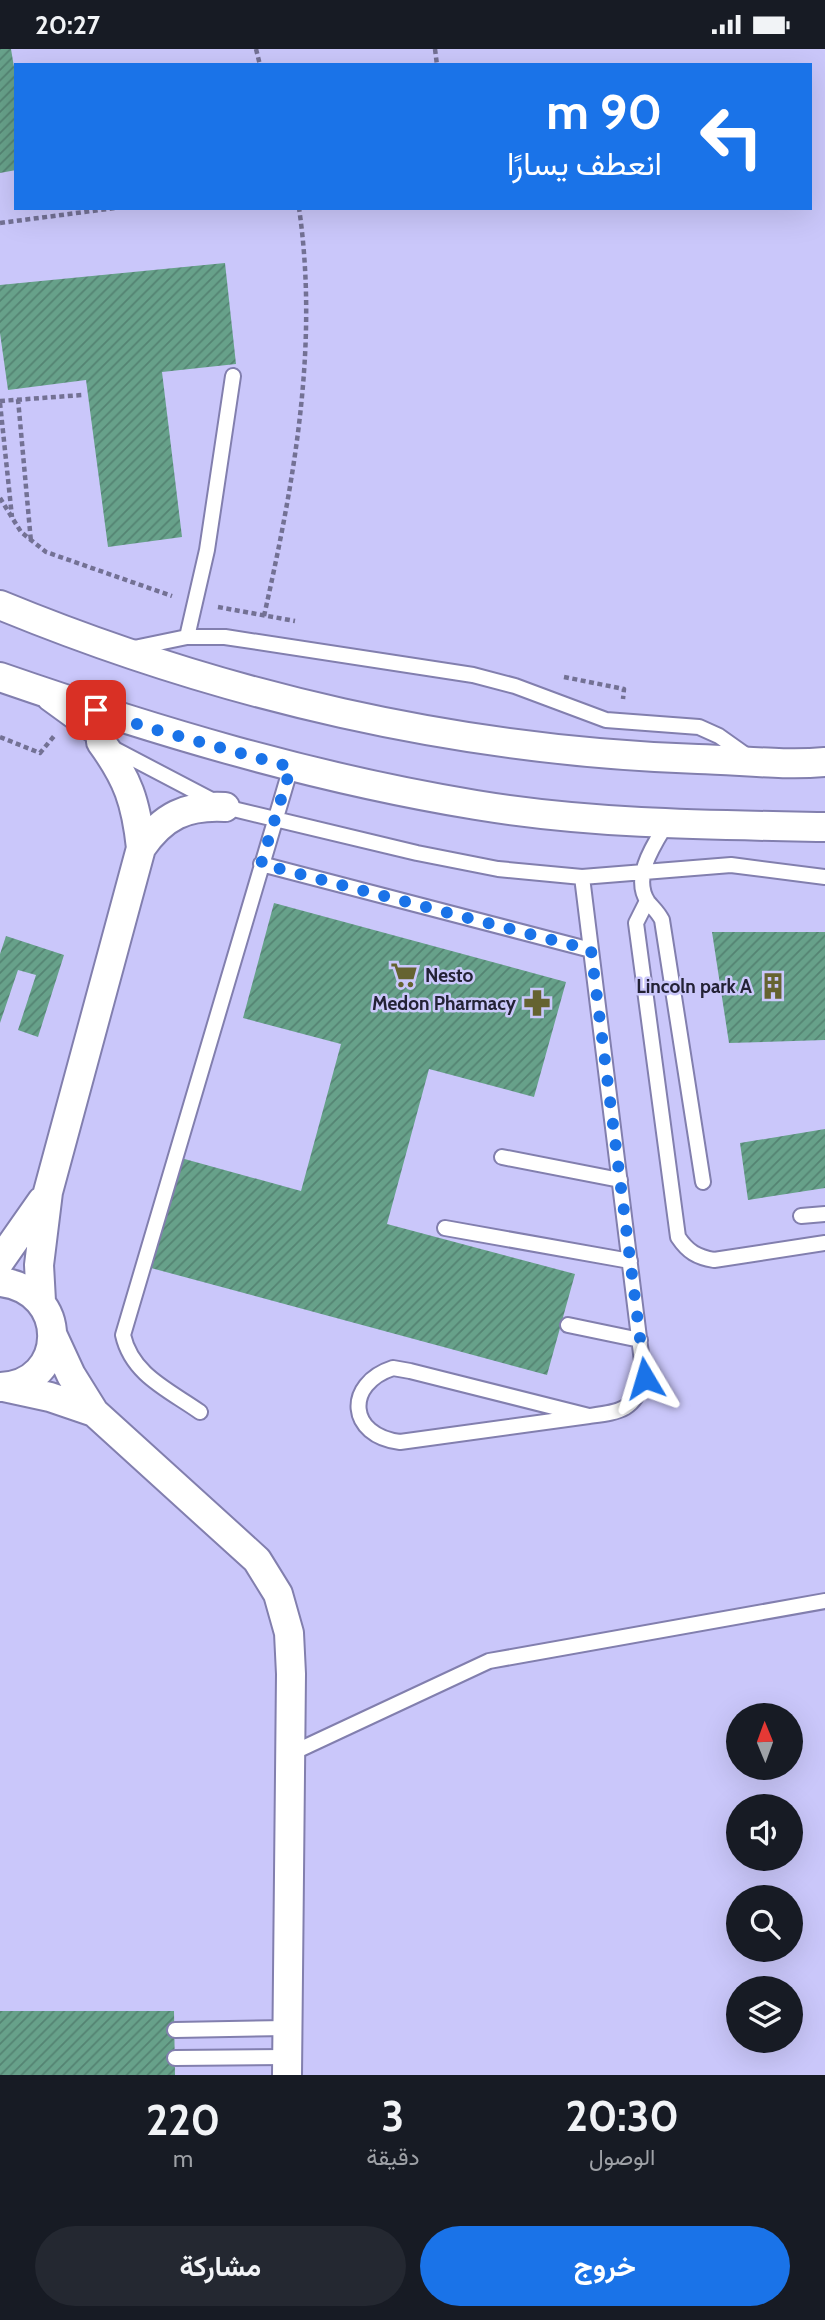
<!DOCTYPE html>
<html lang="ar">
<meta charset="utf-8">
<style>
:root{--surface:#171b24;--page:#242831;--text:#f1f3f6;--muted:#9ea1a6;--accent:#1a73e8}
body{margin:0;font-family:Cabin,Vazirmatn,sans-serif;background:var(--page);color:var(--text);direction:rtl;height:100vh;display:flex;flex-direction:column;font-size:26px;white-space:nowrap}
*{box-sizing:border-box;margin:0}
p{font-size:23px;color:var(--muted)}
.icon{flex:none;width:38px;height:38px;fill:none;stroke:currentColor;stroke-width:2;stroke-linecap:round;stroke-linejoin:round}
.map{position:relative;height:2026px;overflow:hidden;direction:ltr}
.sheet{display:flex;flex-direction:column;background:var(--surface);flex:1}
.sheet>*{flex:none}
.guide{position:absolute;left:14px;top:14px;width:798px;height:147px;border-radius:0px;box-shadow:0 7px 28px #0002;direction:rtl;background:#1a73e8;color:#fff;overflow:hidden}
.needle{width:46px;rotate:359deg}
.controls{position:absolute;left:726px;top:1654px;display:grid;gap:14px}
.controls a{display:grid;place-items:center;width:77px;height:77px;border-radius:50%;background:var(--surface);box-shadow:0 7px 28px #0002;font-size:35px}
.pin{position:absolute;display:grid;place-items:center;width:60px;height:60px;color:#fff;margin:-30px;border-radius:14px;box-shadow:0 4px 10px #0006}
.me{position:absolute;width:77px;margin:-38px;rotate:353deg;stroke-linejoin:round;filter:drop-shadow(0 0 5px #0008)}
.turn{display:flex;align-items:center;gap:24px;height:147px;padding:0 35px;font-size:32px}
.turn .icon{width:91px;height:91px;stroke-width:2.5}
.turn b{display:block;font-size:49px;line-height:60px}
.eta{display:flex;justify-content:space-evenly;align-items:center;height:119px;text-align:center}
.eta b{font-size:42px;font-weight:700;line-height:49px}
.button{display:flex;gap:14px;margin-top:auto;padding:14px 35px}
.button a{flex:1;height:80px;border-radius:42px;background:var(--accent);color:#fff;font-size:28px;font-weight:700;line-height:80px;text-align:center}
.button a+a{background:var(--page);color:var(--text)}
.status{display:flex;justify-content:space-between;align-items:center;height:49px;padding:0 35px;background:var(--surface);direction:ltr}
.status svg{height:19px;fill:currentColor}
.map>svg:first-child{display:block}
.building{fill:url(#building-hatch)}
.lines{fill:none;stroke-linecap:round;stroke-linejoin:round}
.lane-casing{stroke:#827fae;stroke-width:18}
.street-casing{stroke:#827fae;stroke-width:32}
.path{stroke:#737194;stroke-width:4.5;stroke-dasharray:5 3.5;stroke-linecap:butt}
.lane{stroke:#fff;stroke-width:14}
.street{stroke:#fff;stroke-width:28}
.route{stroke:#1a73e8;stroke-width:12;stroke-dasharray:0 21.6}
.labels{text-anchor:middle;stroke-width:5;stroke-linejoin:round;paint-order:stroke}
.poi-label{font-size:19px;font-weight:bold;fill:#232235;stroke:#cac7fa;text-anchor:end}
</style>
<div class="status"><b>20:27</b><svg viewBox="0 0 49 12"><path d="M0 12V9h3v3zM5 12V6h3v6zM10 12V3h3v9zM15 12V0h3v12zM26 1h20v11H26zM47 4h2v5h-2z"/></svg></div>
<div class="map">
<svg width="825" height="2026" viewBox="0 0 825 2026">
<defs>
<pattern id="building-hatch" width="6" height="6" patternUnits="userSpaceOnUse" patternTransform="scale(1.75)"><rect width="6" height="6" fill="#67a18a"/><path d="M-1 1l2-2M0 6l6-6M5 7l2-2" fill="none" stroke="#548372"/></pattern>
</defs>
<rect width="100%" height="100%" fill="#cac7fa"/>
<path class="building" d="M0,0H11L16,30V121L0,124Z
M225,214L236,315L162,323L182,488L108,498L86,331L8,341L0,284V236Z
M274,854L566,933L534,1048L429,1020L387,1175L575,1225L547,1326L151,1219L181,1109L301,1142L341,995L243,969Z
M712,883H825V991L729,994Z
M6,887L64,906L38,988L18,981L36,926L18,921L0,974V905Z
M825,1080V1139L748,1151L740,1094Z
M0,1962H174L175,2026H0Z"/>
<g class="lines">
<defs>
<path id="lane" d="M187,588L207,501L233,327
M134,599L187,588H225L473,626L515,637L606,671L699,678L719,687L750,709
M46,653L101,693L225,758L417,804L498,820L582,828L731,816L825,828
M667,774C655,794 631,828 648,853C653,859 658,863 662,871L703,1133
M261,815L591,901
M582,828L644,1329C635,1362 619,1363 589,1367
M647,852L636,874L678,1188C688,1203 697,1208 714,1211L825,1194
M502,1108L620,1131
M801,1167L825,1165
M445,1179L630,1212
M568,1276L640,1291
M393,1319L410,1322L589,1367L400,1393C348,1387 344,1335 393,1319Z
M200,1363C169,1341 132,1326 123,1286L291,718
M290,1705L489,1612L825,1552
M175,1981L287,1979
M175,2009L287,2008"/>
<path id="street" d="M0,556C221,647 459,702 698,710C740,711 784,717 825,713
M0,628C156,682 312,729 476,756C591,775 709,776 825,778
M141,799C163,767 186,756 225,758
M0,1212L42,1152
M0,1233C71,1241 68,1336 0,1338
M41,1252L39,1216L48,1143L141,799C136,753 128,730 101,693
M53,1287L71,1326L94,1363L257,1511L278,1545L289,1584L291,1625L287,2026
M4,1338L50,1348L94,1363"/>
</defs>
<use href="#lane" class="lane-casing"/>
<use href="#street" class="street-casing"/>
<path class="path" d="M256,0L260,16
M435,0L437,16
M0,174L115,159
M18,350L31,493
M0,352L82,346
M0,354L12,468
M0,449L21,483L46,503L172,547
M218,558L295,572
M264,567C294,433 319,297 299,159
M564,628L624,640L623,650
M0,688L40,704L55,686"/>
<use href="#lane" class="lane"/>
<use href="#street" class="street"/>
</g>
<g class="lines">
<path class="route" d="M96,661L146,678L291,718L261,815L591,901L645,1329"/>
</g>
<defs>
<symbol id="supermarket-bare" viewBox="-9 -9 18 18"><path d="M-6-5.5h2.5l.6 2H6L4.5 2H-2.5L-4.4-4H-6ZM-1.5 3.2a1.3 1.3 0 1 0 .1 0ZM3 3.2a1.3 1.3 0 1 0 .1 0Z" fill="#656330" stroke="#cac7fa" stroke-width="2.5" paint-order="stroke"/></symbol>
<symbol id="building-bare" viewBox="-9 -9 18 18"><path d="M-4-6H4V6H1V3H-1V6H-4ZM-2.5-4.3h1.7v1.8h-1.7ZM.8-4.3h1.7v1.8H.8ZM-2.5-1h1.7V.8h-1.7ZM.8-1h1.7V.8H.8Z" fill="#656330" stroke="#cac7fa" stroke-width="2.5" paint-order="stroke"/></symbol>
<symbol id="pharmacy-bare" viewBox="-9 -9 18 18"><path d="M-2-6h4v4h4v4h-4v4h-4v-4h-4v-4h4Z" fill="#656330" stroke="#cac7fa" stroke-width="2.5" paint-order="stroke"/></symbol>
</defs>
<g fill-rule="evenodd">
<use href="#supermarket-bare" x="385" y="907" width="38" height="38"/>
<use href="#building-bare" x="754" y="918" width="38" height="38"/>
<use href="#pharmacy-bare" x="518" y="935" width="38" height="38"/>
</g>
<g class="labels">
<g class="poi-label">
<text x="425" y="933" text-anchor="start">Nesto</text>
<text x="752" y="944">Lincoln park A</text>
<text x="516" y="961">Medon Pharmacy</text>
</g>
</g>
</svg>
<div class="controls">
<a><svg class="needle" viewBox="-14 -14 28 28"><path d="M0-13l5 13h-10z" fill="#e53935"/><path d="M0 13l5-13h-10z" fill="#9ea1a6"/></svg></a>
<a><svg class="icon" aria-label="sound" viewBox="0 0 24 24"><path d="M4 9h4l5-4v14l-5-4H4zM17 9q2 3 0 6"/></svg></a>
<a><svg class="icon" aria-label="search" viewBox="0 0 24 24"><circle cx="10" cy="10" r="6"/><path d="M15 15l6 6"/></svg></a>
<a><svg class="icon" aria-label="layers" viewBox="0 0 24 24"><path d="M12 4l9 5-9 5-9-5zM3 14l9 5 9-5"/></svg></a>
</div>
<div class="pin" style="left:96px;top:661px;background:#d93025"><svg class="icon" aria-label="arrive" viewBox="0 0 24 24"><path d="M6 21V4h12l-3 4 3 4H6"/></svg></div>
<svg class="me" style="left:645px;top:1329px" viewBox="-20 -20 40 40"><path d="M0-17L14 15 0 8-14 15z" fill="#1a73e8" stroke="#fff" stroke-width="4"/></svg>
<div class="guide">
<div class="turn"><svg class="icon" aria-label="left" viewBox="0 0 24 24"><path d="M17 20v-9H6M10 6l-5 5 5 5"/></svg><div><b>90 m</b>انعطف يسارًا</div></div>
</div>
</div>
<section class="sheet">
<div class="eta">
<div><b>20:30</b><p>الوصول</p></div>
<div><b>3</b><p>دقيقة</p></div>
<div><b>220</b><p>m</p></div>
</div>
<div class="button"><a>خروج</a><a>مشاركة</a></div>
</section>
